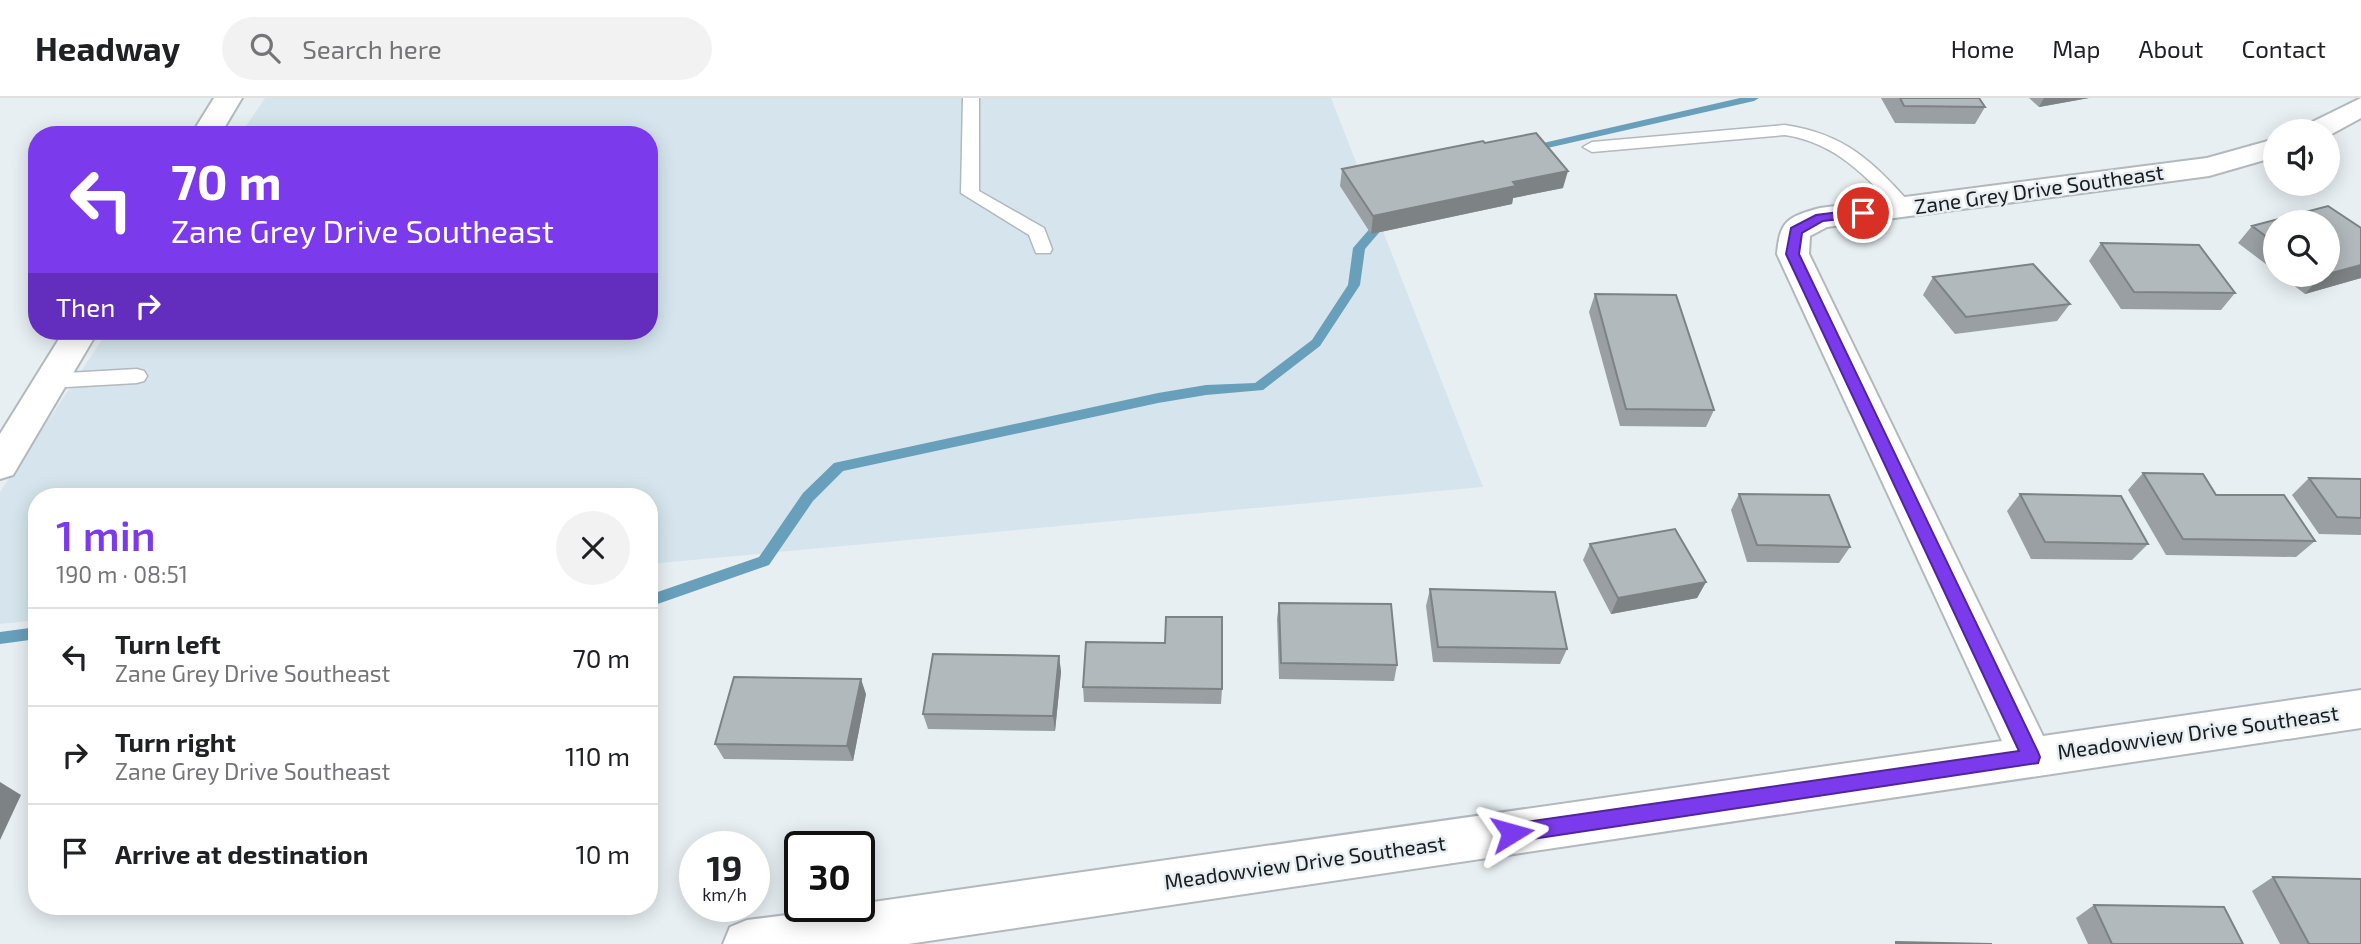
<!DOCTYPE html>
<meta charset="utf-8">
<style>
:root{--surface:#fff;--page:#f2f2f2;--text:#202124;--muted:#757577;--line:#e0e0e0;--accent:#7c3aed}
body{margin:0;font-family:"Exo 2",sans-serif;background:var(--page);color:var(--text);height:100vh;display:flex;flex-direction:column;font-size:26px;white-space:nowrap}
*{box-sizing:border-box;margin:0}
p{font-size:23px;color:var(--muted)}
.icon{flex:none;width:38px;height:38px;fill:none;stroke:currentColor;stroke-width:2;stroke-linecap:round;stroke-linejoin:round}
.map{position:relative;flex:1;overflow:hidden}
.details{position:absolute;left:28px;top:390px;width:630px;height:427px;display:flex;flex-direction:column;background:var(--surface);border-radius:28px;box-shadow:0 4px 18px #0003}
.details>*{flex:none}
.banner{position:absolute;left:28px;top:28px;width:630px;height:214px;border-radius:28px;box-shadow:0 4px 18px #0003;background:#7c3aed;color:#fff;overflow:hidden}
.controls{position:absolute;left:2263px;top:21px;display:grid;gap:14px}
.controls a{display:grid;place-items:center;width:77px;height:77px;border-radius:50%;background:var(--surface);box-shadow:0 4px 18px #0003;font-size:35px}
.speed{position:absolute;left:679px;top:733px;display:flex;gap:14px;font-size:35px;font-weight:700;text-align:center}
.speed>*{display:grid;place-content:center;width:91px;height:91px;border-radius:50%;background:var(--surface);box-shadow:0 4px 18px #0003;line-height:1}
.speed small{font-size:18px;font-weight:400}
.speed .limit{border:4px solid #111;border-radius:10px;background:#fff;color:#111}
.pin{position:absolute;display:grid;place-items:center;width:60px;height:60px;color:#fff;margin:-30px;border:4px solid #fff;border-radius:50%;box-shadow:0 2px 7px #0007}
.me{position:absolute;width:77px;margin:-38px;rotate:82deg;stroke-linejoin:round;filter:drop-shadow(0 0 5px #0008)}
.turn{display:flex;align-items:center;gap:24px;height:147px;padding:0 28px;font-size:32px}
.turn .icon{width:91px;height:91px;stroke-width:2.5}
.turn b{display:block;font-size:49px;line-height:60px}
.then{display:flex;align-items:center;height:66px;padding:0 28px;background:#0003;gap:14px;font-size:26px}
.round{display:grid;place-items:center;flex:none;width:74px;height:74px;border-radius:37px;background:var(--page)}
.overview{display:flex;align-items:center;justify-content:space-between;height:119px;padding:0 28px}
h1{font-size:42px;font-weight:600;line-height:52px;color:var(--accent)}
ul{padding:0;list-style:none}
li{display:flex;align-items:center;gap:21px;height:98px;padding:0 28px;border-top:2px solid var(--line)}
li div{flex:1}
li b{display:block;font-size:26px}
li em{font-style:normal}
header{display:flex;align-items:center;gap:42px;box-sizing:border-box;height:98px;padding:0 35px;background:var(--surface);border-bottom:2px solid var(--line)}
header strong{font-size:33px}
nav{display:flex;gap:38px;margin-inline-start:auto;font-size:24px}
.search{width:490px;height:63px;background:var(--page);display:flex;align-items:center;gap:18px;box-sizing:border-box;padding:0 24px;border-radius:38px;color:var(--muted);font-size:26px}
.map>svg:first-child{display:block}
.built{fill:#d6e5ed}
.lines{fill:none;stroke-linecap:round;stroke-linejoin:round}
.stream{fill:#689fba;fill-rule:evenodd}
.lane-casing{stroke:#b2b8bc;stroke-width:3}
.street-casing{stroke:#b2b8bc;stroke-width:4}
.lane{fill:#fff;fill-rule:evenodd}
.street{fill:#fff;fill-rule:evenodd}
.wall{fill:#999fa2}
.shaded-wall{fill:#7d8284}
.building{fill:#b2b9bc;stroke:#7d8284;stroke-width:2}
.route{fill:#7c3aed;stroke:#51269a;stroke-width:2}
.labels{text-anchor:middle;stroke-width:5;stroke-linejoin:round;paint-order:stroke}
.street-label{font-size:21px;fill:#191b1d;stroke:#e8eff3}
</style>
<header>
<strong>Headway</strong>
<div class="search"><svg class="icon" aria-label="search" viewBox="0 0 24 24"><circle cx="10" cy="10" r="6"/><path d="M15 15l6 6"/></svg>Search here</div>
<nav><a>Home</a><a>Map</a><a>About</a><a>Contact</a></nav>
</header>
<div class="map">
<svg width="2361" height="846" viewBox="0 0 2361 846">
<rect width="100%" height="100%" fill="#e8eff3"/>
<path class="built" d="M265,0H1331L1483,389L649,466V399H37V522L0,526V394L108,233H649V37H240Z"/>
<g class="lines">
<path class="stream" d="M1740,0H1759L1754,3L1530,54L1525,51L1530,48Z
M1383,119L1389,123L1365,151L1360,187L1320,248L1263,292L1206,297L1158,305L843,373L813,403L769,467L649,509V497L759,459L803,395L834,365L1158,295L1206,287L1255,285L1312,242L1348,187L1353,150L1379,120Z
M37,529V541L0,546V534Z"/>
<defs>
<path id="lane" d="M963,0H979V93L1044,130L1052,151L1050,155H1036L1029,137L961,95Z
M1785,27C1845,36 1872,63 1911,106L1914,110L1911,114H1899C1865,77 1836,45 1785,37L1592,54L1583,49L1592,44Z
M137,271L144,273L147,278L144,283L137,285L49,290L42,288L39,283L42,278L49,276Z"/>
<path id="street" d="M214,0H242L220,37H191Z
M2361,0V20L2328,38V33H2301L2306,27Z
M2275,41V59L2209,78L1827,129L1810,138L1809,156L2043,638L2361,592V630L908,846H723L730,829L747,822L859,808V806L2002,643L1777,156C1780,123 1787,119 1820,110L2207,60Z
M64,233H98L13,377L0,381V336Z"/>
</defs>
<use href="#lane" class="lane-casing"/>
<use href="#street" class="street-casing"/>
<use href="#lane" class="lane"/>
<use href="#street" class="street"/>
</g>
<path class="wall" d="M1881,0H1979L1985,9L1975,26L1895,25Z
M2029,0H2089L2039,9Z
M1485,45L1563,90L1513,100L1512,106L1371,136L1340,88L1342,71Z
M2328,108L2361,130V180L2305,196L2280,177H2328V124H2275V173L2238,145L2252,128Z
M2101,145L2235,195L2221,212L2121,211L2089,163Z
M1933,179L2070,206L2057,223L1955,236L1923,197Z
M1595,196L1714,312L1706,329L1620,328L1589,214Z
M2143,375L2216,397L2315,443L2296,459L2166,457L2128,392Z
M2309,380L2361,381V437L2319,436L2292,397Z
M1739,396L1850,449L1839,465L1747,464L1731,412Z
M2020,396L2148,446L2132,462L2031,461L2007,413Z
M1590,446L1706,484L1697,500L1611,516L1583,462Z
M1430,491L1567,551L1560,566L1433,564L1426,508Z
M1279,505L1397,567L1394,583L1279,581L1277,521Z
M1165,545L1222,591L1221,606L1084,604L1083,589Z
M1059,558L1061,574L1055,633L928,631L923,616Z
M866,596L853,663L724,661L715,646Z
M2273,779L2361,846H2280L2252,793Z
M2094,807L2243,846H2088L2076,820Z"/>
<path class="shaded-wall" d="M2044,0H2089L2039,9Z
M1568,73L1563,90L1513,100L1512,106L1371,136L1373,118L1513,84Z
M2361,167V180L2305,196L2321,178Z
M1706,484L1697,500L1611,516L1618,500Z
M1059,558L1061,574L1055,633L1053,618Z
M861,581L866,596L853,663L847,648Z
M0,684L21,697L0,742Z"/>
<path class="building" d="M1900,0H1979L1985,9L1904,8Z
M1536,35L1568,73L1513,84L1516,88L1373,118L1342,71L1483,43L1485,45Z
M2328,108L2361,130V167L2328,176V124H2275V145L2252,128Z
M2101,145L2199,147L2235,195L2134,194Z
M2033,166L2070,206L1966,219L1933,179Z
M1595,196L1676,197L1714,312L1626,311Z
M2143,375L2203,376L2216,397H2284L2315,443L2183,441Z
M2309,380L2361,381V420L2337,419Z
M1739,396L1829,397L1850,449L1757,447Z
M2020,396L2121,398L2148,446L2045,444Z
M1675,431L1706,484L1618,500L1590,446Z
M1430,491L1555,494L1567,551L1438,549Z
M1279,505L1391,506L1397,567L1281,565Z
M1166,519H1222V591L1083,589L1086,544L1165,545Z
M933,556L1059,558L1053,618L923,616Z
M734,579L861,581L847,648L715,646Z
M2273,779L2361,781V846H2309Z
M2094,807L2224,809L2243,846H2112Z
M1896,844L1991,846H1992H1896Z"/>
<path class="route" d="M1863,111L1869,115L1867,118L1823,123L1802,135L1799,156L2038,654L2040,659L2038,665L1512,744L1505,741L1503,735L1505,729L1512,726L2019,653L1786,156L1791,130L1816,117Z"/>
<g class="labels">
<g class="street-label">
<text transform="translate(2039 92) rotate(-8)" y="7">Zane Grey Drive Southeast</text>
<text transform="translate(2198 635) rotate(-8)" y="7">Meadowview Drive Southeast</text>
<text transform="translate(1305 765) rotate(-8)" y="7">Meadowview Drive Southeast</text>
</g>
</g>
</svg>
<div class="controls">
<a><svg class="icon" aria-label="sound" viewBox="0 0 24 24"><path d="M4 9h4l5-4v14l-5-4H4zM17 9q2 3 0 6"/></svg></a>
<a><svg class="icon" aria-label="search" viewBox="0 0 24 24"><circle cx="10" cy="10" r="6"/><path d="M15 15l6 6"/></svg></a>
</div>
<div class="speed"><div>19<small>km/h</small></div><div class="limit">30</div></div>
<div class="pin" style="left:1863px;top:115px;background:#d93025"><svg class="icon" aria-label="arrive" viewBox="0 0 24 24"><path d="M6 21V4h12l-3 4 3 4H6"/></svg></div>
<svg class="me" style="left:1512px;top:735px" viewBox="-20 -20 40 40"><path d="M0-17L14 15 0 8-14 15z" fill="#7c3aed" stroke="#fff" stroke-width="4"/></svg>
<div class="banner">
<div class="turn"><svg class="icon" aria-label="left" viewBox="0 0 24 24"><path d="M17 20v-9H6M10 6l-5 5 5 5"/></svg><div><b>70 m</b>Zane Grey Drive Southeast</div></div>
<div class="then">Then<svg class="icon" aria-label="right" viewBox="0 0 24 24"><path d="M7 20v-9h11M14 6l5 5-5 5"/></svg></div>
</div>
<section class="details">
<div class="overview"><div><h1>1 min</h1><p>190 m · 08:51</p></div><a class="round"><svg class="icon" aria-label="close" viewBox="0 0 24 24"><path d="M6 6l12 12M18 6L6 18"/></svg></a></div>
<ul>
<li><svg class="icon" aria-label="left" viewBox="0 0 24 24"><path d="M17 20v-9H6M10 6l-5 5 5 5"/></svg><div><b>Turn left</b><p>Zane Grey Drive Southeast</p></div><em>70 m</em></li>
<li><svg class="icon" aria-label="right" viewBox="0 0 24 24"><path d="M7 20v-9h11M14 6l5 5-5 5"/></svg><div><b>Turn right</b><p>Zane Grey Drive Southeast</p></div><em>110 m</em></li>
<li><svg class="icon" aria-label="arrive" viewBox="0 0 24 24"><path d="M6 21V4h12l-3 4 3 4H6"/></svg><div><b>Arrive at destination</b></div><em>10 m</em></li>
</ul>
</section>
</div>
